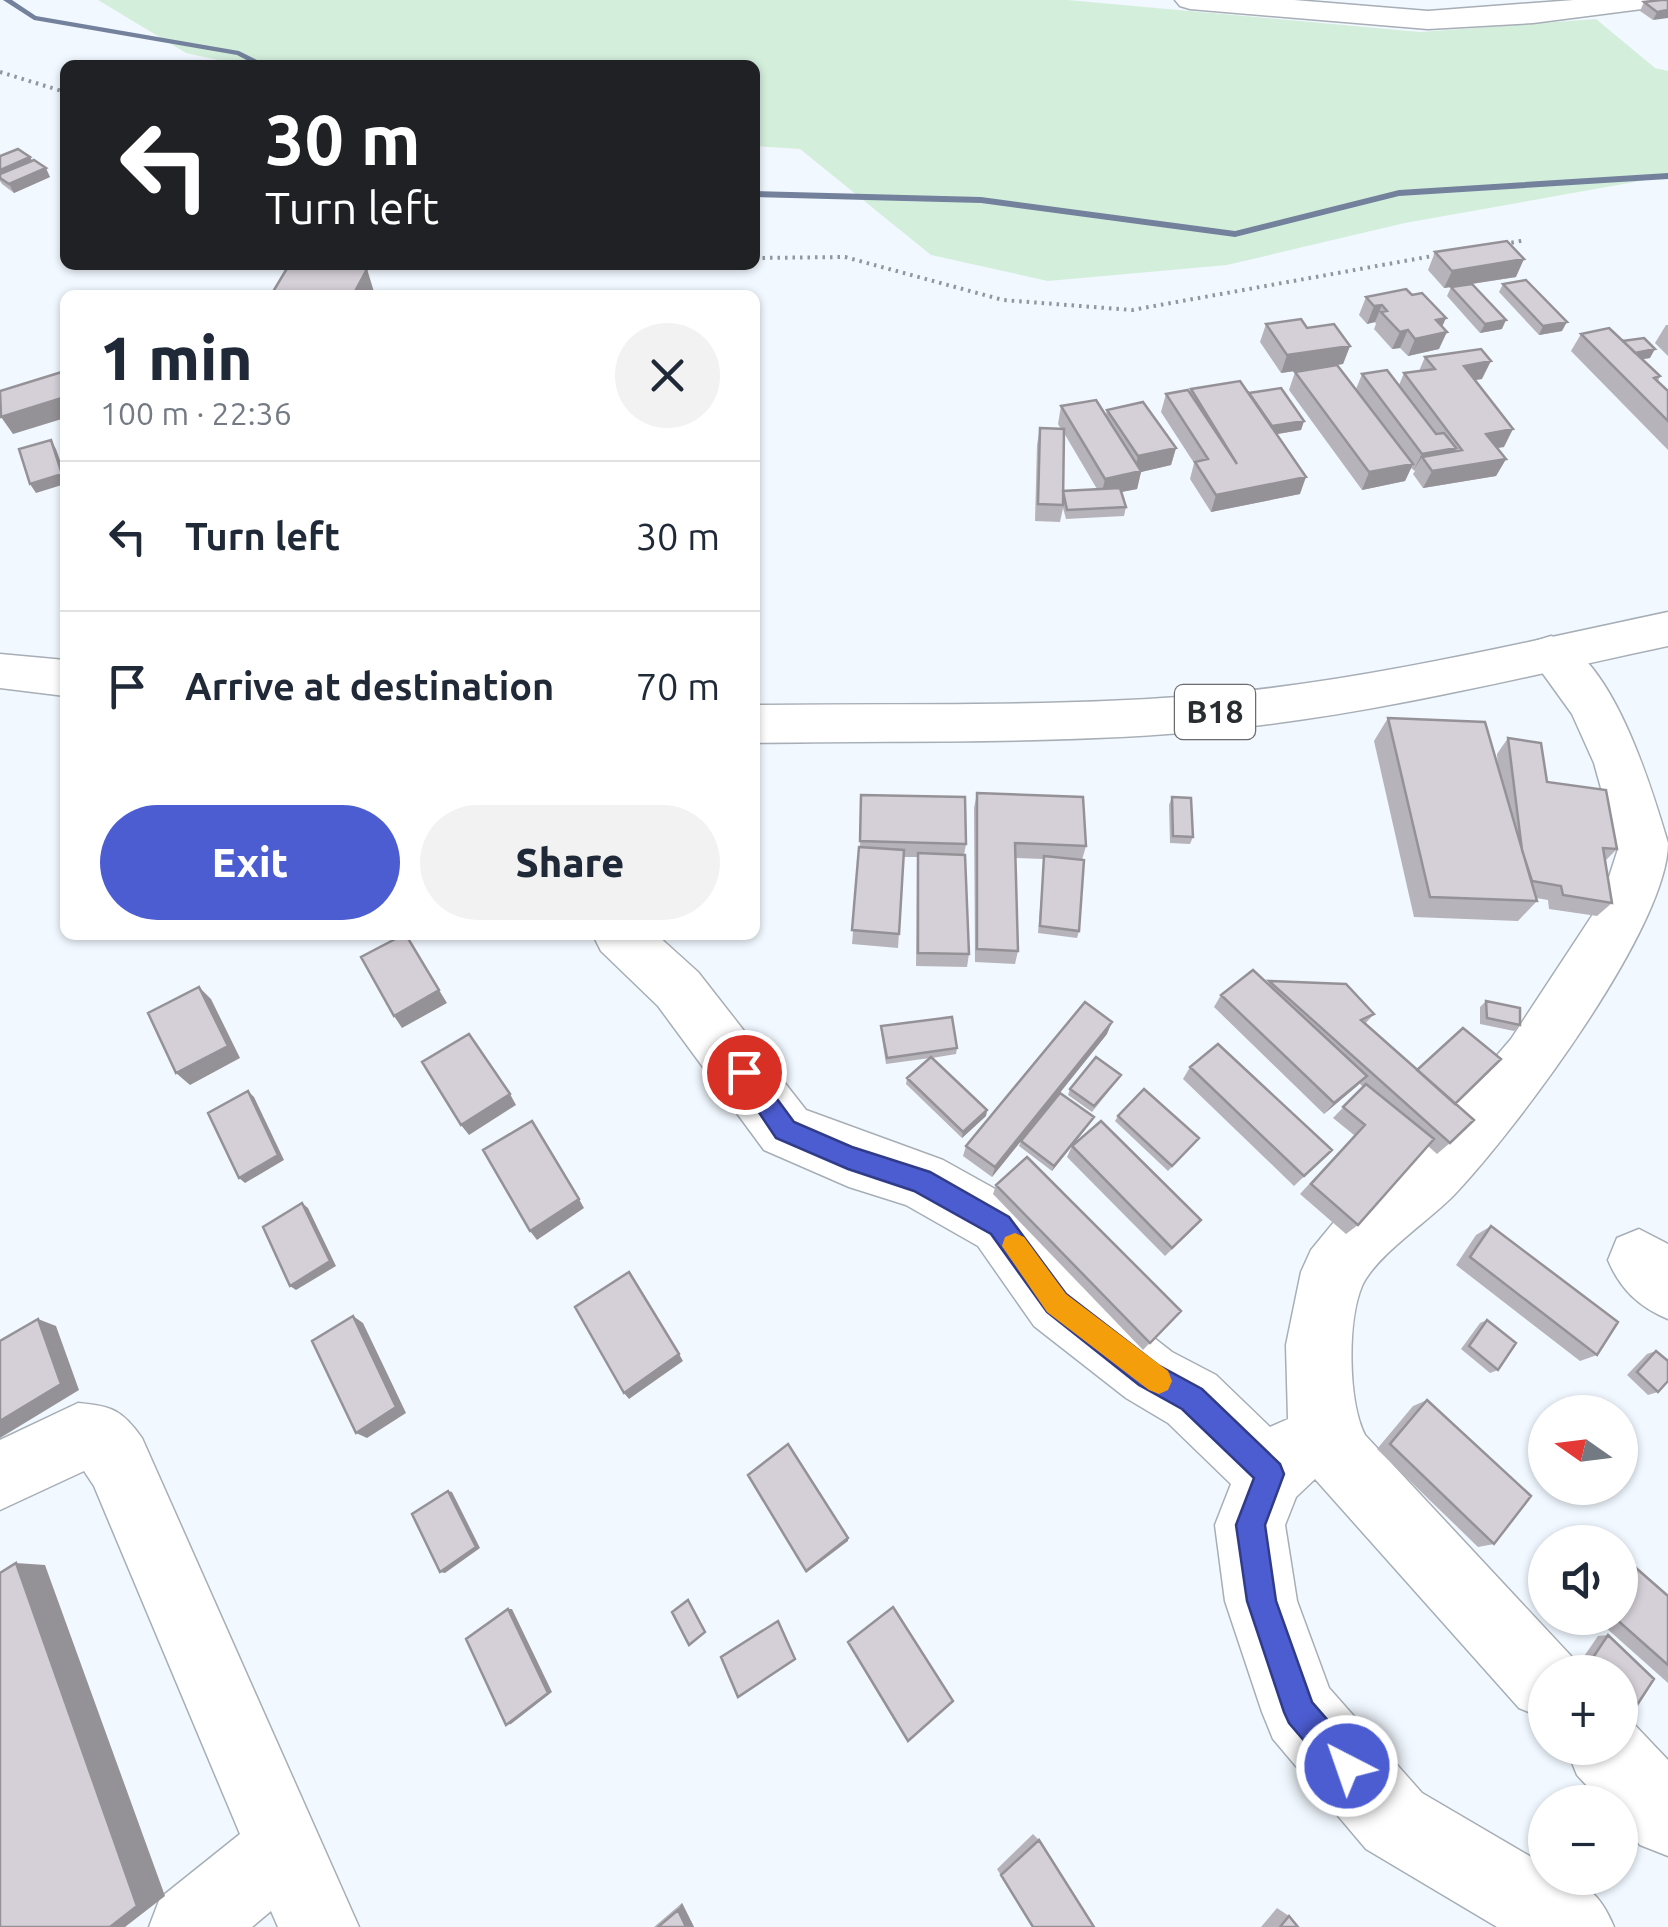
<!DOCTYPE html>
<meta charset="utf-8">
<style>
:root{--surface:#fff;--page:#f2f2f3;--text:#1f2937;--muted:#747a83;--line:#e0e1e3;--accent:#4c5dd2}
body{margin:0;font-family:Ubuntu,sans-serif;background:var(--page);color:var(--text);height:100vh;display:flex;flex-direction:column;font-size:38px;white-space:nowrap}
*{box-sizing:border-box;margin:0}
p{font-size:32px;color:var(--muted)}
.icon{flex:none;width:55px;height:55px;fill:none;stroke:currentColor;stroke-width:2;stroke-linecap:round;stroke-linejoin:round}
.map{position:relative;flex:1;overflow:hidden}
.side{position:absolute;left:60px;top:290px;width:700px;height:650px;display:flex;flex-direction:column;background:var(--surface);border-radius:15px;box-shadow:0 2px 8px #0004}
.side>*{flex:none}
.banner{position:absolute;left:60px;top:60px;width:700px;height:210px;border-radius:15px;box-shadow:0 2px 8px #0004;background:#202124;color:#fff;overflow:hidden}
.needle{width:65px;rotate:284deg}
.tools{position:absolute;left:1528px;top:1395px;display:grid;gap:20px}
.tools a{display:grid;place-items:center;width:110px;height:110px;border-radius:50%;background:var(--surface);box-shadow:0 2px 8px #0004;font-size:50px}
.pin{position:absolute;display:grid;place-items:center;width:85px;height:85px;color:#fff;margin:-42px;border:5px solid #fff;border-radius:50%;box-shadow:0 2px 10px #0007}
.me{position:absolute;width:110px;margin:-55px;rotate:319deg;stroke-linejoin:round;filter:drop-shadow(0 0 8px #0008)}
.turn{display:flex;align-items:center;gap:35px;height:210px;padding:0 40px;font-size:45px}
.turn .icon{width:130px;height:130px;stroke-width:2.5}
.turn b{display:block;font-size:70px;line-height:85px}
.round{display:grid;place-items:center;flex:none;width:105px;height:105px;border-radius:52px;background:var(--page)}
.overview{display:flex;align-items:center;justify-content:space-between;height:170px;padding:0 40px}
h1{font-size:60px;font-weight:800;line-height:75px}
.cta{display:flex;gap:20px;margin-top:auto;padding:20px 40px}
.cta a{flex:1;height:115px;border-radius:60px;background:var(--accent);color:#fff;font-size:40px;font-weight:800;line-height:115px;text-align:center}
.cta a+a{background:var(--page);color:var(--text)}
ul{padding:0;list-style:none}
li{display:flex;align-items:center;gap:30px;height:150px;padding:0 40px;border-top:2px solid var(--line)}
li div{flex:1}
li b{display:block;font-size:38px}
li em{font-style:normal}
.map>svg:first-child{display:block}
.green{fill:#d4eedc}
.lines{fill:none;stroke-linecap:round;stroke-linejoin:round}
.stream{fill:#73819c;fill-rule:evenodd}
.minor-casing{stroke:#a7aeb5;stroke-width:3}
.highway-casing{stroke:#a7aeb5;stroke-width:3}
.path{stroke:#91979b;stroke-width:4;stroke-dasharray:2.5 5;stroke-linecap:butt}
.minor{fill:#fff;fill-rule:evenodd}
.highway{fill:#fff;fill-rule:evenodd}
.wall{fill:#b7b3ba;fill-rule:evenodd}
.shaded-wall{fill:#959297}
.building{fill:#d5d0d8;stroke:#959297;stroke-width:2.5}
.route{fill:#4c5dd2;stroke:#313c88;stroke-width:2.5}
.slow{fill:#f59e0b}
.labels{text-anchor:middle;stroke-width:10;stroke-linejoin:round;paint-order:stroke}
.shield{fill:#fff;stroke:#6a6c6d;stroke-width:2.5}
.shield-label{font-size:32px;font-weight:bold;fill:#2a2d2f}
</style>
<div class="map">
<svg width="1668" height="1927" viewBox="0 0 1668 1927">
<rect width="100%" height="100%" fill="#f1f8ff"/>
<path class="green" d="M98,0H1068L1420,32L1596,19L1655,68L1668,71V176L1405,223L1227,265L1048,281L931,255L800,149L755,146V65H241L186,53Z"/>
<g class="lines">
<path class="stream" d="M3,0H12L36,16L239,51L267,65H256L237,55L34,20Z
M1668,173V179L1399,196L1235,237L981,203L755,197V191L981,197L1235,231L1399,190Z"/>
<defs>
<path id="minor" d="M1175,0H1294L1428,11L1574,0H1657L1652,6L1642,9L1533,23L1428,29L1190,9L1180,6Z
M1551,636C1612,655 1651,786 1668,843C1668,928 1514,1132 1454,1195C1429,1221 1376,1255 1362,1286C1347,1322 1348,1401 1365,1435L1571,1656L1578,1672H1545V1719L1519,1708L1315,1479L1296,1497L1285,1525L1297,1601L1329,1688L1422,1793L1545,1865V1878C1583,1878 1600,1893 1614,1927H1497L1366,1849L1273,1739L1262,1712L1225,1601L1215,1525L1231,1484L1168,1423L1126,1398L1034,1326L978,1246L906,1205L849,1187L764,1150L658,1006L601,951L593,935H657L698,972L806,1110L943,1160L1022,1204L1080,1280L1172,1352L1216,1375L1270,1427L1288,1419L1286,1345L1301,1272L1311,1250L1334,1222L1412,1154L1511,1039L1601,902L1618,849L1594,763L1572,714L1528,653L1535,641Z
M1639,1229L1668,1244V1319C1639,1307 1620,1289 1608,1260L1617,1238Z
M78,1403C112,1406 122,1410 142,1438L359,1927H278L271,1911L252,1927H149L160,1898L240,1834L94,1486L84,1471L0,1510V1440Z
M1620,1717L1631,1721L1668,1760V1856L1640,1845L1620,1822V1802H1602L1577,1775L1566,1748H1620Z"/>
<path id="highway" d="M1668,612V646C1522,677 1376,714 1227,729C1070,745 912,740 755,743V705C912,703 1070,708 1227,693C1376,678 1522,643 1668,612Z
M0,654L65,660V696L0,688Z"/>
</defs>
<use href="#minor" class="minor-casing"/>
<use href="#highway" class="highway-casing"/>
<path class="path" d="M0,72L65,92
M1504,244L1526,240
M755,258L845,257L1003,300L1132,310L1438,255"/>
<use href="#minor" class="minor"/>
<use href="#highway" class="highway"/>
</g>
<path class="wall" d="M1668,0L1653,20L1640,11L1644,2Z
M0,156L32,161L50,177L14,193L2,184L0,181Z
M1435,252L1516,277L1472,284L1502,329L1480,333L1447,296L1451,287L1444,288L1428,270Z
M1503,284L1562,331L1539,335L1499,292Z
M1366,297L1442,327L1439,349L1408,356L1400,348L1392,349L1374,329L1376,324L1375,322L1367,324L1359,315Z
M1266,324L1307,328L1350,346L1343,364L1281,373L1260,342Z
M1666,325H1668V356L1655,343Z
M1581,334L1623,341L1650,358L1642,359L1660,376L1658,381L1668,391V450L1571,351Z
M1425,357L1482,379L1475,380L1504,447L1496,448L1506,459L1496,476L1423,488L1413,474L1415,471L1411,468L1405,481L1362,490L1289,390L1295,372L1356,389L1362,374L1399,385L1404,373L1419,371Z
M1191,389L1249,393L1304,421L1301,430L1277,434L1300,494L1211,512L1190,479L1194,463L1161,412L1166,394L1189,393Z
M1061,406L1106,415L1107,410L1176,448L1171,465L1141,472L1137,489L1121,492L1126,507L1124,516L1066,519L1063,508L1060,522L1035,521L1037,445L1040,428L1061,429L1058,424ZM1064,433L1097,489L1063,491Z
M1388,718L1498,769L1497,754L1508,738L1547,782L1617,849L1605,861L1612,903L1597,916L1549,909L1548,900L1536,898L1537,901L1518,921L1414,917L1374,741Z
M977,793L1086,846L1082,860L1079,931L1077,938L1038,933L1044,859L1015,858L1018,951L1015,964L975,962L974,808Z
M861,795L966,844L964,855L969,954L967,967L916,966L917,857H904L898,948L852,944L860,847Z
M1172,797L1193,837L1190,844L1170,843L1169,805Z
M1269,981L1374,1014L1365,1024L1455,1104L1450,1143L1437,1154L1428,1146L1358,1225L1346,1234L1300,1194L1354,1135L1333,1118L1363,1087L1359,1083L1324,1114L1214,1007L1221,995L1268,984Z
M1486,1001L1520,1025L1514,1031L1480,1024V1007Z
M881,1026L957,1048L956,1054L932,1058L987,1110L986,1116L962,1138L906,1084L907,1078L930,1058L886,1064L881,1032Z
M1107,1034L1031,1129L1091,1122L1052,1171L1019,1146L1021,1141L992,1177L963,1156L966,1146Z
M1190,1067L1332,1150L1294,1186L1183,1079Z
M1121,1075L1118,1080L1092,1112L1068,1095L1070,1089Z
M1118,1116L1195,1143L1168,1171L1115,1121Z
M1072,1146L1193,1229L1165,1256L1067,1157Z
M996,1185L1181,1311L1143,1350L993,1194Z
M1491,1226L1597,1355L1580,1361L1456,1265L1476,1235Z
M1487,1320L1498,1370L1490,1373L1461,1349L1480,1323Z
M1656,1351L1658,1392L1648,1395L1627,1375L1647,1354Z
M1427,1400L1494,1544L1478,1547L1377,1449L1413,1406Z
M1668,1596V1683L1595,1618H1620Z
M1608,1635L1635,1708L1624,1707L1620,1703V1672H1587L1578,1665L1598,1636Z
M1033,1834L1039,1840L1033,1927L997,1869Z
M682,1903L694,1927H654Z
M1277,1908L1289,1916L1298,1927H1261Z"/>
<path class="shaded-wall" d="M1668,10V18L1653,20L1657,12Z
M30,157L35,166L0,176V170Z
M46,168L50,177L14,193L9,184Z
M1524,259L1516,277L1444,288L1452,271Z
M367,269L375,295H353Z
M1382,305L1375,322L1367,324L1374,306Z
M1446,318L1439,334L1447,332L1439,349L1408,356L1415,339L1436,320Z
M1506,320L1502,329L1480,333L1485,324Z
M1567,322L1562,331L1539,335L1543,326Z
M1408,330L1400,348L1392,349L1400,332Z
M1350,346L1343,364L1281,373L1287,355Z
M1655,349L1650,358L1619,363L1625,354Z
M1491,361L1482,379L1455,383L1464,366Z
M65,397V418L13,434L1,417Z
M1304,421L1301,430L1265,436L1269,427Z
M1513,429L1504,447L1476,451L1486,434Z
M51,440L56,449L65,474V484L36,493L30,484Z
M1176,448L1171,465L1141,472L1137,489L1101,496L1105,479L1134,473L1138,456Z
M1456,448L1447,465L1422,457L1413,471L1422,454Z
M1506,459L1496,476L1423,488L1432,471Z
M1413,464L1405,481L1362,490L1369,472Z
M1306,477L1300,494L1211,512L1216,495Z
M199,987L211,999L240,1058L190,1085L176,1073Z
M439,990L447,1003L402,1028L394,1016Z
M1112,1022L1107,1034L992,1177L995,1167Z
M1367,1076L1356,1087L1324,1114L1334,1103Z
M248,1091L254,1097L284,1160L245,1183L239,1178Z
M510,1094L516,1105L469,1135L461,1125Z
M987,1110L986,1116L962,1138L963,1132Z
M1094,1117L1091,1122L1052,1171L1054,1166Z
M579,1199L584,1208L537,1240L530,1231Z
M302,1203L308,1208L336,1266L296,1290L290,1286Z
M353,1316L363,1323L406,1413L367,1438L356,1433Z
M38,1319L56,1326L79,1390L0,1438V1421Z
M679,1354L683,1361L629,1399L624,1393Z
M448,1491L452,1492L480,1548L445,1573L440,1572Z
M848,1538V1541L806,1573V1571Z
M16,1563L45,1565L165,1896L125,1927H110Z
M508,1609H512L552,1692L511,1724L506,1725Z
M682,1903L694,1927H686L678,1910Z"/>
<path class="building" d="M1661,0H1668V10L1657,12L1644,2Z
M18,149L30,157L0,170V156Z
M34,160L46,168L9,184L0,178V174Z
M1507,241L1524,259L1452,271L1435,252Z
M289,265H301L367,269L353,295H271Z
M1526,280L1567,322L1543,326L1503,284Z
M1472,284L1506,320L1485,324L1451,287Z
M1406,289L1412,295L1422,293L1446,318L1436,320L1447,332L1415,339L1408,330L1400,332L1381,312L1387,311L1382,305L1374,306L1366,297Z
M1301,319L1307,328L1334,324L1350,346L1287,355L1266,324Z
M1609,328L1660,376L1654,378L1668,391V421L1581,334Z
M1644,338L1655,349L1635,353L1623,341Z
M1481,349L1491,361L1464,366L1513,429L1486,434L1506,459L1432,471L1422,457L1462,450L1404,373L1435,369L1425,357Z
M1337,365L1413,464L1369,472L1295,372Z
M1387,370L1436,434L1444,433L1456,448L1422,454L1362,374Z
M65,371V397L1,417L0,391Z
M1240,381L1306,477L1216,495L1195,462L1208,459L1166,394L1188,390L1237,464L1191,389Z
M1281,388L1304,421L1272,426L1249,393Z
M1096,400L1141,471L1105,479L1061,406Z
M1143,402L1176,448L1138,456L1107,410Z
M1040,428L1064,429L1063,505L1038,504Z
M51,440L62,474L30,484L19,449Z
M1120,488L1126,507L1067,510L1063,491Z
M1388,718L1485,722L1537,901L1430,897Z
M1508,738L1541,743L1547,782L1606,790L1617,849L1603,848L1612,903L1563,895L1561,886L1532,881L1522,850Z
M977,793L1083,797L1086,846L1015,843L1018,951L977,949Z
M861,795L965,797L966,844L860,841Z
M1172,797L1191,798L1193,837L1173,836Z
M859,847L904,850L899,934L852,930Z
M918,853L965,855L969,954L918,953Z
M1044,856L1084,860L1079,931L1040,926Z
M403,935H406L439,990L394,1016L361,957Z
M1253,970L1367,1076L1334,1103L1221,995Z
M1269,981L1346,984L1374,1014L1361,1020L1474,1120L1450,1143Z
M199,987L228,1046L176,1073L148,1013Z
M1486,1001L1520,1008V1025L1487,1018Z
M1085,1002L1112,1022L995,1167L966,1146Z
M952,1017L957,1048L887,1058L881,1026Z
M1463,1028L1501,1059L1455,1104L1417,1070Z
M469,1034L510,1094L461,1125L422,1062Z
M1218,1044L1332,1150L1304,1176L1190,1067Z
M931,1057L987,1110L963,1132L907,1078Z
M1096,1057L1121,1075L1094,1106L1070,1089Z
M1366,1084L1434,1139L1358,1225L1311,1184L1365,1125L1343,1107Z
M1144,1089L1199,1138L1172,1166L1118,1116Z
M248,1091L278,1155L239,1178L208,1113Z
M1060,1093L1094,1117L1054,1166L1021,1141Z
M532,1121L579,1199L530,1231L483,1150Z
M1101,1121L1201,1220L1172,1248L1072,1146Z
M1027,1157L1181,1311L1150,1343L996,1185Z
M302,1203L330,1261L290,1286L263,1227Z
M1491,1226L1618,1322L1597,1355L1470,1257Z
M629,1272L679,1354L624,1393L575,1307Z
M353,1316L396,1407L356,1433L312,1341Z
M38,1319L61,1384L0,1421V1341Z
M1487,1320L1516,1343L1498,1370L1469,1346Z
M1656,1351L1668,1361V1381L1658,1392L1637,1372Z
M1427,1400L1531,1496L1494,1544L1390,1444Z
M788,1444L848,1538L806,1571L748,1475Z
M448,1491L476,1547L440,1572L412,1514Z
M1620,1554L1668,1596V1665L1615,1618H1620Z
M16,1563L137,1906L110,1927H0V1573Z
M688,1600L705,1632L689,1645L672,1612Z
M893,1607L953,1701L908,1741L848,1642Z
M508,1609L548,1693L506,1725L466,1639Z
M778,1621L795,1659L738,1697L721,1657Z
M1608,1635L1654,1679L1635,1708L1620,1695V1672H1596L1588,1665Z
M1039,1840L1094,1927H1033L1001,1875Z
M678,1910L686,1927H658Z
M1289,1916L1298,1927H1280Z"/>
<path class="route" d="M744,1062L752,1065L794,1122L852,1147L930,1172L1009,1217L1066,1294L1158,1365L1202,1389L1280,1464L1284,1474L1265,1525L1276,1601L1312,1702L1358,1755L1363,1766L1358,1778L1347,1782L1336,1778L1289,1723L1284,1712L1247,1601L1236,1525L1254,1478L1182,1409L1139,1385L1047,1312L991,1234L914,1191L848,1169L776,1138L732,1072L735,1065Z"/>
<path class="slow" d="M1015,1233L1024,1237L1066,1294L1168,1371L1172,1381L1168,1390L1159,1394L1149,1390L1047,1312L1002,1246L1005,1237Z"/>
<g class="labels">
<rect class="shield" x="1175" y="685" width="80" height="54" rx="8"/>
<g class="shield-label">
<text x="1215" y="723">B18</text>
</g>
</g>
</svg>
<div class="tools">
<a><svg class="needle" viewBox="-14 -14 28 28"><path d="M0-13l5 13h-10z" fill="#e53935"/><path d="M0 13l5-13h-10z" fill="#747a83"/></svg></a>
<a><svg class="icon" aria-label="sound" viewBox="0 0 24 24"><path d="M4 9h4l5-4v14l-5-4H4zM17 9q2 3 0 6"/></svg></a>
<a>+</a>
<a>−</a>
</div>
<div class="pin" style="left:744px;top:1072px;background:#d93025"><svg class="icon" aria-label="arrive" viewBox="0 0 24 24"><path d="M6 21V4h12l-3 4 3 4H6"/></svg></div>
<svg class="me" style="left:1347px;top:1766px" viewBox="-20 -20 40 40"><circle r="17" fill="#4c5dd2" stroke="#fff" stroke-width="3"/><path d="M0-11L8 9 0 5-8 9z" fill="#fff"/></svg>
<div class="banner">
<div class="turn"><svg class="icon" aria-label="left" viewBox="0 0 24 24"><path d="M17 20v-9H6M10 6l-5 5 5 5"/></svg><div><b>30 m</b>Turn left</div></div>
</div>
<section class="side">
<div class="overview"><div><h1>1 min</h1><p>100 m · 22:36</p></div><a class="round"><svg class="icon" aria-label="close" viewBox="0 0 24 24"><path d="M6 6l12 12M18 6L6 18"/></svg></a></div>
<ul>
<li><svg class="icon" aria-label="left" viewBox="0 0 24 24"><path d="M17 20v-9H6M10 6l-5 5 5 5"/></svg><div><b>Turn left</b></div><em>30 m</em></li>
<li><svg class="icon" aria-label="arrive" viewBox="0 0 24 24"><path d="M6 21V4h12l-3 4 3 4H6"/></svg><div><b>Arrive at destination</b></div><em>70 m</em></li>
</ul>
<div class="cta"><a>Exit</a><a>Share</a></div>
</section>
</div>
